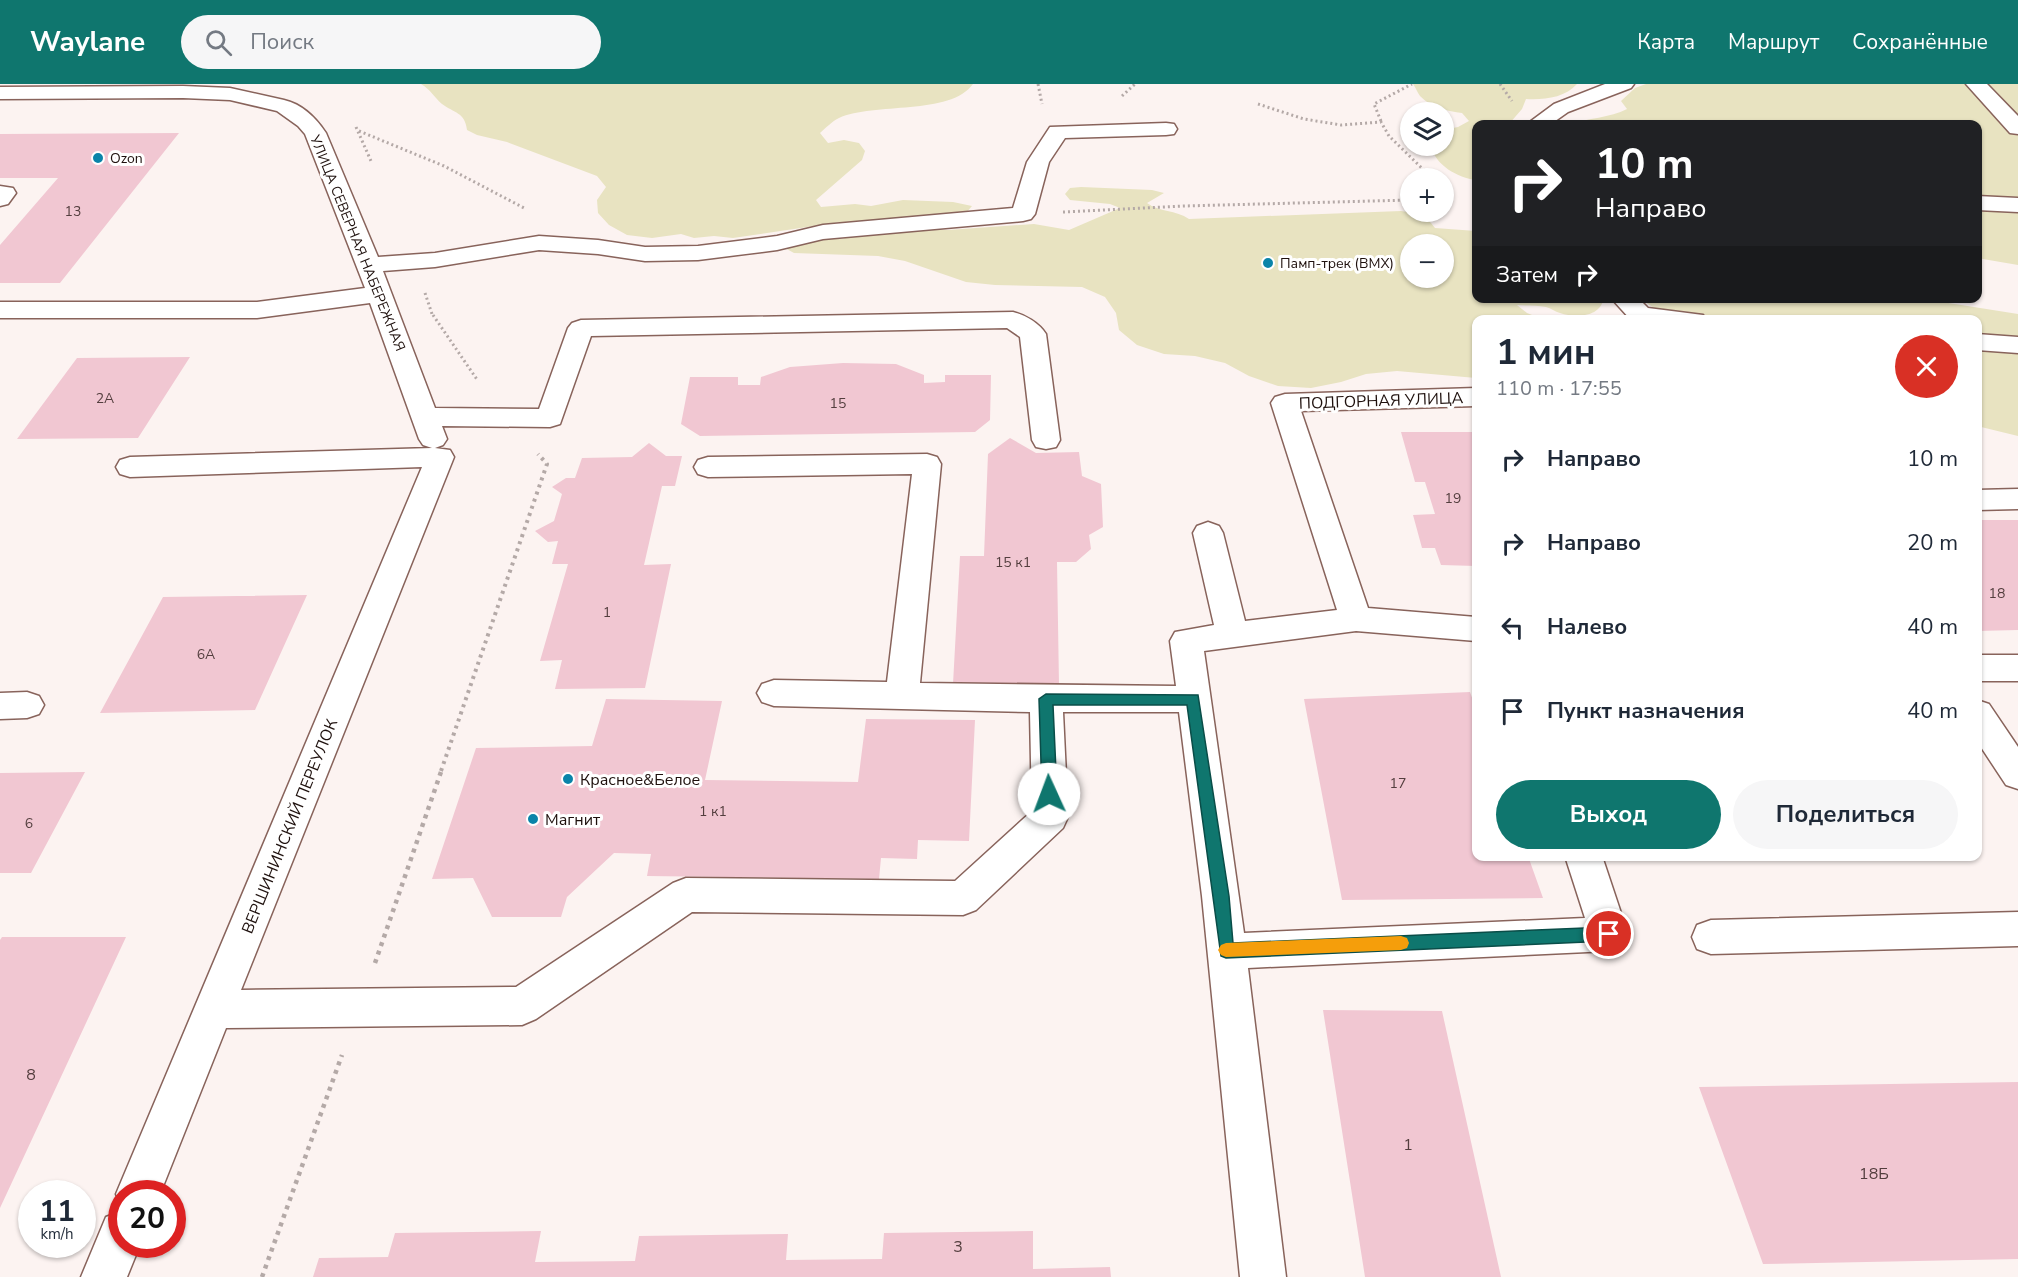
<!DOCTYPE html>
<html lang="ru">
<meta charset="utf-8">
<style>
:root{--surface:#fff;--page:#f6f6f7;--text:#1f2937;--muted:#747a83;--accent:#0f766e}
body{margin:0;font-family:"Nunito Sans",sans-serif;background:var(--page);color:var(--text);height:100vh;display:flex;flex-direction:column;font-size:22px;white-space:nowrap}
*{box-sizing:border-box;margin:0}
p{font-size:20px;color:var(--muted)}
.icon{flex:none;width:33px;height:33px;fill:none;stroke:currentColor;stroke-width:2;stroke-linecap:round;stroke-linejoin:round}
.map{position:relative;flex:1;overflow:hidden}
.side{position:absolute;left:1472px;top:231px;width:510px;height:546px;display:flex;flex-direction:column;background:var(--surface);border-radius:12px;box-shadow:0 2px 4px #0004}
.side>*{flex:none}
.top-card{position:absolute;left:1472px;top:36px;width:510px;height:183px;border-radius:12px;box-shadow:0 2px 4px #0004;background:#202124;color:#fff;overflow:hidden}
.controls{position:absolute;left:1400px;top:18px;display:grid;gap:12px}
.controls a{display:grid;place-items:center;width:54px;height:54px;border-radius:50%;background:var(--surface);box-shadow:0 2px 4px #0004;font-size:30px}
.speed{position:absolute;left:18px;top:1096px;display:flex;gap:12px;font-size:30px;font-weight:700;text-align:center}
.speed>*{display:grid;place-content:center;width:78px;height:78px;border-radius:50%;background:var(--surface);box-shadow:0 2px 4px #0004;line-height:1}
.speed small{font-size:15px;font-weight:400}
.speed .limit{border:9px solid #d22;background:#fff;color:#111}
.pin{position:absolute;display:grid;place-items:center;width:51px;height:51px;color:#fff;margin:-26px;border:3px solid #fff;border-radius:50%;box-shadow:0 2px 6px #0007}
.me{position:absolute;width:66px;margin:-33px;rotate:358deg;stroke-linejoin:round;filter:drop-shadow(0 0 4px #0008)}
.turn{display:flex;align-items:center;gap:21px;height:126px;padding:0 24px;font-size:27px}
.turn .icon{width:78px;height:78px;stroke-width:2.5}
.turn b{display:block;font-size:42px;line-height:51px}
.then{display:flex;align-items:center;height:57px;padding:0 24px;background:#0003;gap:12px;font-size:22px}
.round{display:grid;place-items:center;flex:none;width:63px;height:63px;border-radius:32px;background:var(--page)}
.overview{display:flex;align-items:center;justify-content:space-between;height:102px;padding:0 24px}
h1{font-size:36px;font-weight:700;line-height:45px}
.button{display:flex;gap:12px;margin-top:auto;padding:12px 24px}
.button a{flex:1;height:69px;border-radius:36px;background:var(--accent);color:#fff;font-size:24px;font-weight:700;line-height:69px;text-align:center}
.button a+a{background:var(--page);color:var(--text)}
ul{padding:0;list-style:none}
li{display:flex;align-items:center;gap:18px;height:84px;padding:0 24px}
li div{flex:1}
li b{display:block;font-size:22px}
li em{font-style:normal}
header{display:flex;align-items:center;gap:36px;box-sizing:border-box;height:84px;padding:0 30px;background:var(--accent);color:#fff}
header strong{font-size:28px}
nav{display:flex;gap:33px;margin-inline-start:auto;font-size:21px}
.search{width:420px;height:54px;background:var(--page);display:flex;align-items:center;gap:15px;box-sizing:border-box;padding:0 21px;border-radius:33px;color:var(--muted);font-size:22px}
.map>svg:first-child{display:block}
.green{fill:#e8e3c1;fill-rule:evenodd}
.building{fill:#f1c7d2}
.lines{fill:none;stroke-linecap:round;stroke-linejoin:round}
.minor-casing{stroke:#88635b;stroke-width:3}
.path-far2{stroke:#b4a9a7;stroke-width:3;stroke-dasharray:2 3;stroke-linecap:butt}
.path-far1{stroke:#b4a9a7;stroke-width:4;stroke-dasharray:3 4.5;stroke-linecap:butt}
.path{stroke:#b4a9a7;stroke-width:4.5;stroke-dasharray:4 5;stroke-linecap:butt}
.minor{fill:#fff;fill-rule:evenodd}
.route{fill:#0f766e;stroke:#0a4d48;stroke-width:1.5}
.slow{fill:#f59e0b}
.poi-dot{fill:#0a84a9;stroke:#fff;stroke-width:2}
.labels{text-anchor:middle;stroke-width:6;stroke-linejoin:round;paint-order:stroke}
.far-poi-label{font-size:14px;fill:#1e100d;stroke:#fff;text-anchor:start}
.number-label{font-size:14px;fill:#533e3e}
.far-street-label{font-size:14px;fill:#1e100d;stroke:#fff}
.street-label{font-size:16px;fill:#1e100d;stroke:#fff}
.poi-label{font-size:16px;fill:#1e100d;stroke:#fff;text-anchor:start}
.near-number-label{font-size:16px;fill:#533e3e}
</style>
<header>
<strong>Waylane</strong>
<div class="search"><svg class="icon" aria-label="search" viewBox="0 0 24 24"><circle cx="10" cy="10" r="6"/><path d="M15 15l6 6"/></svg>Поиск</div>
<nav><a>Карта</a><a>Маршрут</a><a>Сохранённые</a></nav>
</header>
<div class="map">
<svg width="2018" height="1193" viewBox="0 0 2018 1193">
<rect width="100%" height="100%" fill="#fcf3f1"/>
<path class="green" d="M421,0H973C950,32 874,18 839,34C831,38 826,44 820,49L828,59L844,56L859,59L865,67L862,76L816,116L821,123L855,120L871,122L903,116L953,118L972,122L966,129L868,140L841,138L733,154L714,152L694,154L681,150L652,154L627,151L609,141L598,129L597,116L606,103L597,92L507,58L477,51L467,46C465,28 454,29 442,20C434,13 431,6 421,0Z
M1413,0H1577C1565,14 1543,16 1526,15L1522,25L1509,40H1476V96C1458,94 1435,81 1431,62H1443V46L1458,43L1469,37L1462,29C1448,27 1431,24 1420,12C1417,8 1416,4 1413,0Z
M1646,0H2018V181L1977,174V40H1569C1588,34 1610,34 1627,25L1621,17L1635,4Z
M1081,103L1152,106L1164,109L1147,119C1159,128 1176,126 1189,135L1401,127C1416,129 1426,131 1435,144L1476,147V214H1604C1600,234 1575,234 1560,229C1555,228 1551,224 1546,223C1537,221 1527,222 1517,221L1527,229L1542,235L1476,236V294L1397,287L1366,290L1341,298L1311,304L1278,302L1249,292L1225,279L1195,272L1164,270L1137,261L1119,246L1116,229L1105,213L1082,203L995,201L966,198L905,177L878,172L794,169L783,163L817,153L841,155L864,149L900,144L948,146L1034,140L1069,146L1120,124L1110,120L1070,116L1065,110L1070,104ZM1410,160H1443V194H1410Z
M1917,214L2018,230V352L1977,342V236L1685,235L1661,229L1641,215Z"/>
<path class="building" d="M179,49L60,199H0V161L58,94H0V50Z
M190,273L138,354L17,355L77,274Z
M843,279L896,280L924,291V299L945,298V291H991L990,336L975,348L700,352L681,340L690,293H738V301H760L761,293L790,283Z
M1401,348H1476V482L1441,481L1435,464H1422L1413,431L1435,430L1425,398H1415Z
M1010,354L1036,369L1079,368L1082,392L1101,400L1103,443L1089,451L1091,465L1076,478H1057L1059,601L953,600L960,472H984L988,370Z
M649,359L666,372H682L675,402H662L644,481L671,480L645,604L555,605L562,576L540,577L568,480H552L558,457L548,458L535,447L554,437L562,410L552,403L566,394H575L582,374L632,373Z
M1977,436H2018V546L1977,547Z
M307,511L255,626L100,629L163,513Z
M1470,608L1476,625V772H1528L1543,814L1342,816L1304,615Z
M606,615L722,617L705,696L858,698L866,635L975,636L969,757L918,756L917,775L881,774L879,795L647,792L651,770L614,769L567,813L561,833H492L473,794L432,795L476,664L592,662Z
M85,688L31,789H0V689Z
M2,853H126L0,1124V856Z
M1323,926L1442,927L1501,1193H1365Z
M2018,998V1175L1763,1180L1699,1003Z
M541,1147L535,1178L635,1177L639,1152L788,1150L786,1176L882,1175L884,1149L1033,1147V1185L1110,1183L1111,1193H313L319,1174L388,1173L395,1149Z"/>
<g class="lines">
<defs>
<path id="minor" d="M1605,0H1634L1631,4L1568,28L1551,40H1527L1554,20Z
M1966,0H1987L2018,32V50L2010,49Z
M183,2L230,4L284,16C302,20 316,34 326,49L378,173L435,169L539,152L598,156L645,163L698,162L777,152L823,141L1013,124L1027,78L1050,43L1166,39L1174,40L1177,45L1174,50L1166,51L1065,54L1049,78L1035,130L1031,135L1023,137L823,155L777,166L698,176L645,177L598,170L539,166L435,183L383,187L435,324L539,325L568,244L572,239L581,236L1013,228C1025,231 1039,239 1046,250L1060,356L1056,363L1046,365L1036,363L1032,356L1020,253L1007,244L591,252L560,340L550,343L442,342L447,355L443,361L435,364L450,366L454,373L241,906L516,903L673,799L686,794L955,797L1032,727L1030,628L774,622L762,618L757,609L762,600L774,596L887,598L912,390L708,393L698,390L694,383L698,376L708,373L927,370L937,373L941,380L920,599L1176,602L1170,557L1175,548L1214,541L1193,449L1197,442L1208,438L1219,442L1223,449L1245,537L1337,526L1271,319L1275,313L1285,310L1476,304V322L1301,327L1368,524L1476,533V557L1356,547L1204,567L1244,849L1585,834L1565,772H1602L1628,850L1623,862L1609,867L1248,884L1286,1193H1240L1202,812L1179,628H1063L1068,733L1063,744L976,826L963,831L692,828L536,935L522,941L226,944L160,1110H122V1123L116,1110L422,383L130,393L120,390L116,383L120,376L130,373L432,364L423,361L419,355L370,219L257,234H0V218H257L365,204L305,50L298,42L277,27L230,16L183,14L0,15V3Z
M0,102L13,104L16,109L8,120L0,122Z
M1977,112L2018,114V128L1977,126Z
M1611,214H1638L1648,224L1703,231L1706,236H1631Z
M1977,250L2018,253V269L1977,266Z
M2018,405V425L1977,426V406Z
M1977,571H2018V597H1977Z
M27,608L39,612L44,621L39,630L27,634L0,635V609Z
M1977,616L1989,620L2018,663V705L2006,701L1977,657Z
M2018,828V862L1711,870L1697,865L1692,853L1697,841L1711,836Z
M122,1127V1161H140L127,1193H81L106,1133Z"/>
</defs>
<use href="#minor" class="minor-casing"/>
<path class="path-far2" d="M1038,0L1042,20
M1500,0L1512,17
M1122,12L1135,0
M1258,20L1304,35L1341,41L1381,38L1389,52L1432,94
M1381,37L1374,20L1412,0
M356,43L371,77
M359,47L444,82L526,125
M1443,105L1452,115
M1063,128L1184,122L1410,116
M425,209L432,230
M433,231L478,297"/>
<path class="path-far1" d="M441,687L547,380L538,370"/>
<path class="path" d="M375,879L442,685
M262,1193L342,971"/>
<use href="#minor" class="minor"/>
</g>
<path class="route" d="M1046,610L1198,611L1229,812L1233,859L1609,843L1615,845L1617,850L1615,855L1609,857L1226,874L1221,872L1187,621H1053L1057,710L1054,714H1044L1042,710L1039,615Z"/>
<path class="slow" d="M1401,852L1407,854L1409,859L1407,864L1401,866L1226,873L1221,871L1218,866L1221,861L1226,859Z"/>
<g class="poi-dot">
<circle cx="98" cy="74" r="6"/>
<circle cx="1268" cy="179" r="6"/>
<circle cx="568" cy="695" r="6"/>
<circle cx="533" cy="735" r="6"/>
</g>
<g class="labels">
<g class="far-poi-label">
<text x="110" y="79">Ozon</text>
<text x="1280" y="184">Памп-трек (BMX)</text>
</g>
<g class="number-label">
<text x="73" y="132">13</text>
<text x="105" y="319">2А</text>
<text x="838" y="324">15</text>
<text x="1453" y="419">19</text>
<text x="1013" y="483">15 к1</text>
<text x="1997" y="514">18</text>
<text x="607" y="533">1</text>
<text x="206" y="575">6А</text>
<text x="1398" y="704">17</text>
<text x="713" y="732">1 к1</text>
<text x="29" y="744">6</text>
</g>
<g class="far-street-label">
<text transform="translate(358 159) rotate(68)" y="5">УЛИЦА СЕВЕРНАЯ НАБЕРЕЖНАЯ</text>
</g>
<g class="street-label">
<text transform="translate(1381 316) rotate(-2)" y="6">ПОДГОРНАЯ УЛИЦА</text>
<text transform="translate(289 742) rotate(-68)" y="6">ВЕРШИНИНСКИЙ ПЕРЕУЛОК</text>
</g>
<g class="poi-label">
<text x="580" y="701">Красное&amp;Белое</text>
<text x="545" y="741">Магнит</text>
</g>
<g class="near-number-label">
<text x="31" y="996">8</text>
<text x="1408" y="1066">1</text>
<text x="1874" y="1095">18Б</text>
<text x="958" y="1168">3</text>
</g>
</g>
</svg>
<div class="controls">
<a><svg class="icon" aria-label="layers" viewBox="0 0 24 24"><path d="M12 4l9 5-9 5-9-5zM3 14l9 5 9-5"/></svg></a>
<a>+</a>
<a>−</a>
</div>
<div class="speed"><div>11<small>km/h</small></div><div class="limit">20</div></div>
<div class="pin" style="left:1609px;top:850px;background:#d93025"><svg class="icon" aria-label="arrive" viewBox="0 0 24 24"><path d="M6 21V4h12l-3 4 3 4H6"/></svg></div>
<svg class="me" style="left:1049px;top:710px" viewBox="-20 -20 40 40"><circle r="19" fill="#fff"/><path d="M0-13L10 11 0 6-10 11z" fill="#0f766e"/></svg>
<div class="top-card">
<div class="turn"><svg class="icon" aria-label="right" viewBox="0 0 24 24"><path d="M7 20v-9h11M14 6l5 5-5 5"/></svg><div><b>10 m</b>Направо</div></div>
<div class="then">Затем<svg class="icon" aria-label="right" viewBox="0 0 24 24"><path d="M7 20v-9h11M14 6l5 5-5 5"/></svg></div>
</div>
<section class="side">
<div class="overview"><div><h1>1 мин</h1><p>110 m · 17:55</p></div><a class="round" style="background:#d93025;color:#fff"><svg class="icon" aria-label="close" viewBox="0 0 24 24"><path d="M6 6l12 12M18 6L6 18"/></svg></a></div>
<ul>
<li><svg class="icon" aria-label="right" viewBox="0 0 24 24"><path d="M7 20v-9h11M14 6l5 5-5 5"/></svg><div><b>Направо</b></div><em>10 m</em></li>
<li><svg class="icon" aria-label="right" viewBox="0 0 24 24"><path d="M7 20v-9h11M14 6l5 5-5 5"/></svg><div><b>Направо</b></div><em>20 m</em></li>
<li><svg class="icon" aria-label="left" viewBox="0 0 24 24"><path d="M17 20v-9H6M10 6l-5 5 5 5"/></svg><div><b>Налево</b></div><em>40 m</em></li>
<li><svg class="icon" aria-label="arrive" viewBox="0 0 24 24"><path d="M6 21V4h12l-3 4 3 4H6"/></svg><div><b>Пункт назначения</b></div><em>40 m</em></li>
</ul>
<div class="button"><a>Выход</a><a>Поделиться</a></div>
</section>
</div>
